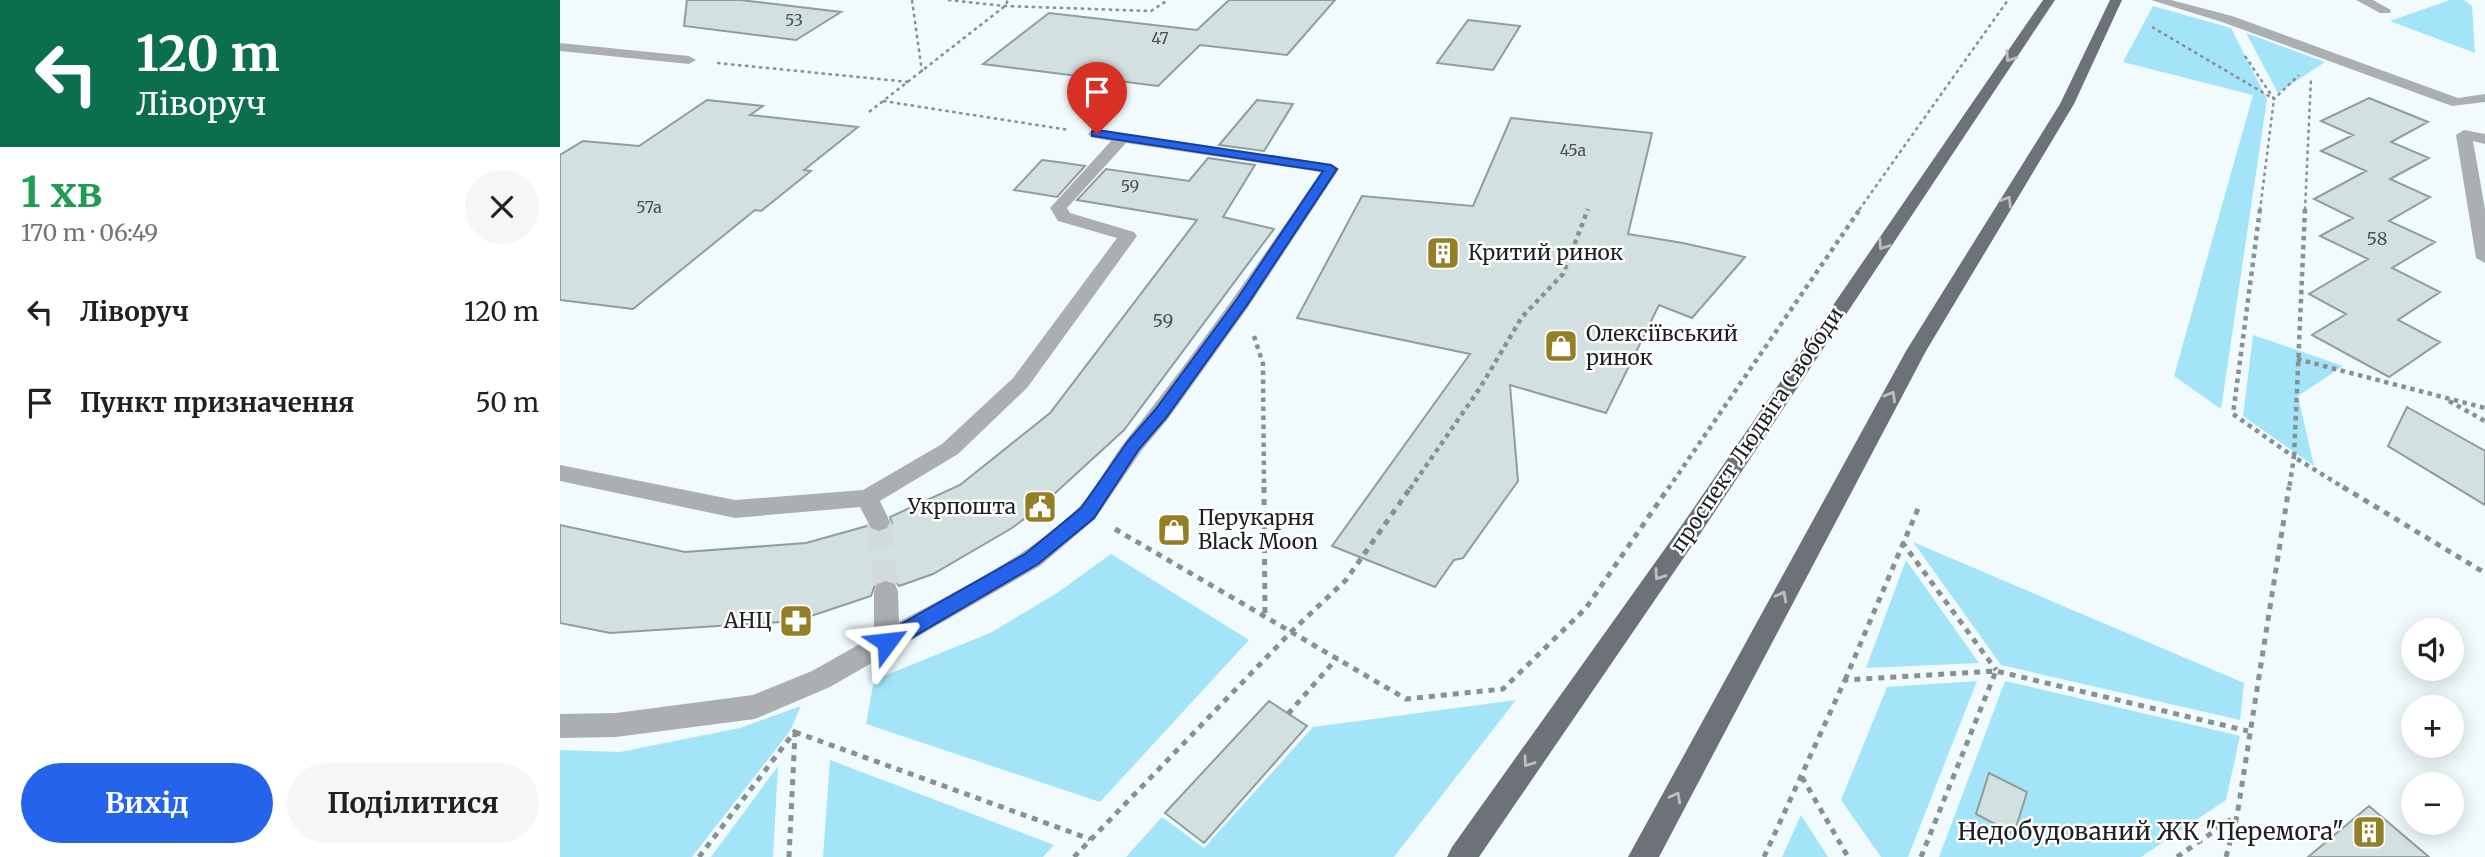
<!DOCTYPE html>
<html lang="uk">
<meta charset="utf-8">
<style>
:root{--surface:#fff;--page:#f6f6f6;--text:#202124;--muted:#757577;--accent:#2563eb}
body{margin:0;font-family:Merriweather,serif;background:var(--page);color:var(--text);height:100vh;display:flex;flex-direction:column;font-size:26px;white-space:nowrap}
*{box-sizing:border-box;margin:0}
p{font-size:23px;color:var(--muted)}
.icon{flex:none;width:38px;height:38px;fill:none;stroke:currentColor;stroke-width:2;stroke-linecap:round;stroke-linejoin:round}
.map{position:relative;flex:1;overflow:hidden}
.sheet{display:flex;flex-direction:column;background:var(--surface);width:560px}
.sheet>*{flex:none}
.banner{background:#0b6e4f;color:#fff;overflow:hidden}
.buttons{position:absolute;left:1841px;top:618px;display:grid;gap:14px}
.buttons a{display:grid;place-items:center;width:63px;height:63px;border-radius:50%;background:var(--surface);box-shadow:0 4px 18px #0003;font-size:35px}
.pin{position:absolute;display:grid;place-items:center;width:60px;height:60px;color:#fff;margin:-72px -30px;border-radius:50% 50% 50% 0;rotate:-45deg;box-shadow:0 0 7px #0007}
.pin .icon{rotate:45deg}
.me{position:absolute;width:77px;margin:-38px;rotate:60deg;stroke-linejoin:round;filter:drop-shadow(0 0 5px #0008)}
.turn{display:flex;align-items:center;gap:24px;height:147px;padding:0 21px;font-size:32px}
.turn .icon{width:91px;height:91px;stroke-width:2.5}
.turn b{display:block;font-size:49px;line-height:60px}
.round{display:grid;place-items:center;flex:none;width:74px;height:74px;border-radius:37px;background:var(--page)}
.headline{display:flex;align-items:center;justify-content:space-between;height:119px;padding:0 21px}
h1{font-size:42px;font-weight:700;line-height:52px;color:#1e9e55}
.primary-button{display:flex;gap:14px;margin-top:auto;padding:14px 21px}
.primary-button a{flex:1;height:80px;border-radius:42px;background:var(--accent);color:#fff;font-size:28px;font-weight:700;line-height:80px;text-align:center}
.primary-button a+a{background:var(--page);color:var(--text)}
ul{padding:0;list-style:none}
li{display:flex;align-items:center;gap:21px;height:91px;padding:0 21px}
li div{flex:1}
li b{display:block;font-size:26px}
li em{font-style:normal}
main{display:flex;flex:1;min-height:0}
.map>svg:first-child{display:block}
.green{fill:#a3e4f8}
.building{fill:#d3e0e0;stroke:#919c9c;stroke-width:2}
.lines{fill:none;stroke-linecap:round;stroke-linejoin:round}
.minor-tunnel{stroke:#d1dadd;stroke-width:25;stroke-dasharray:25 13;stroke-linecap:butt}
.path-far2{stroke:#889092;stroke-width:2.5;stroke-dasharray:3.5 3.5;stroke-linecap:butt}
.path-far1{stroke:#889092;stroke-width:4.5;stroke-dasharray:4.5 4.5;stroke-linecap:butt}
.path{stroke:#889092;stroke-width:5;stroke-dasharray:6 6;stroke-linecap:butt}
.minor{fill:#acafb2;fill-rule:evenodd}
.major{fill:#6c7278;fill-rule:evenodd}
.oneway{stroke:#bdc0c2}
.route{fill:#2563eb;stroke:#184099;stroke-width:2}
.labels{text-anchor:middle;stroke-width:5;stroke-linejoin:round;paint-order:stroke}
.far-number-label{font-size:16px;fill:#4a5051}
.number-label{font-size:18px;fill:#4a5051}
.poi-label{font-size:21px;fill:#1c2021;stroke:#fff;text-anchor:start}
.street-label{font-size:21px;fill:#1c2021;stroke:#fff}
.near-poi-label{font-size:24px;fill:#1c2021;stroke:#fff;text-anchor:end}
</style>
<main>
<section class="sheet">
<div class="banner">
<div class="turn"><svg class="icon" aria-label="left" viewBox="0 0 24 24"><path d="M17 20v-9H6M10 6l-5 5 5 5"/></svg><div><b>120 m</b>Ліворуч</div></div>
</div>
<div class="headline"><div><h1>1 хв</h1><p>170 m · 06:49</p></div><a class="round"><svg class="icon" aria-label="close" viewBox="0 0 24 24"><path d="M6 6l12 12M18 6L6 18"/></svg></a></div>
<ul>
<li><svg class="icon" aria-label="left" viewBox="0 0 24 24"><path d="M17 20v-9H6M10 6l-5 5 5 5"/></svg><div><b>Ліворуч</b></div><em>120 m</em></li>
<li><svg class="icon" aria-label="arrive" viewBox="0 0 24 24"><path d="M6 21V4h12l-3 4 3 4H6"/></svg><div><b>Пункт призначення</b></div><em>50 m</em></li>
</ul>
<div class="primary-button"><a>Вихід</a><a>Поділитися</a></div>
</section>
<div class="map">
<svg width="1925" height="857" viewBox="0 0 1925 857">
<rect width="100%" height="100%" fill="#f1fbfe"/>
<path class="green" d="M1890,0H1904L1912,6L1915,53L1830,21Z
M1593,6L1671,28L1707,99L1661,409L1614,376L1693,95L1563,62Z
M1686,33L1765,62L1718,93Z
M1693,335L1783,366L1738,396L1754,466L1683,416Z
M1353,542L1684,683L1680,720L1441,665Z
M551,554L689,640L540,802L306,724L314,680L430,633L497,593Z
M1346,560L1419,663L1306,668Z
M1417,681L1348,857H1321L1281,800L1327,687Z
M1445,681L1680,736L1666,800L1581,857H1379Z
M956,700L834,857H566L602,817L644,848L753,727Z
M241,706L230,731L132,857H0V750L60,752L180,728Z
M270,760L494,845L483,857H263Z
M218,766L213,857H151Z
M1241,815L1268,857H1222Z"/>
<path class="building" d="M127,0H180L281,12L236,40L124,26Z
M669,0H775L727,55L640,45L598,86L423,64L489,13L637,30Z
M908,20L960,26L933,70L877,63Z
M1809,98L1868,122L1831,142L1869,158L1830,179L1870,197L1829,221L1875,242L1832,268L1880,292L1838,320L1880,342L1829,377L1752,335L1786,314L1749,294L1808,259L1760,236L1793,218L1754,199L1806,171L1761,151L1793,135L1761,121Z
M147,100L203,106L190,115L298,127L244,170L251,171L201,211L195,210L73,309L0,300V155L23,141L79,146Z
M697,100L733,104L704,151L659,145Z
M951,118L1092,133L1068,234L1123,243L1185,257L1132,318L1099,305L1046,413L950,385L958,481L903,558L894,560L875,587L772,546L910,354L737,318L802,196L913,206Z
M648,158L695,165L663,217L714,229L564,430L480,507L452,528L373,574L339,586L336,582L327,579L316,582L311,596L236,621L50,633L0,623V525L125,552L246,543L307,526L310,530L318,533L328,530L332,523L330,517L400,485L490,413L637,220L517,200L546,169L629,181Z
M482,160L505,163L525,166L497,197L454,190Z
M1847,407L1925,451V505L1828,446Z
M709,701L747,726L644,843L605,813Z
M1429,773L1467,792L1454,834L1416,814Z
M1809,806L1869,857H1748Z"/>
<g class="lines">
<path class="minor-tunnel" d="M319,522L326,591"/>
<path class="path-far2" d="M352,0L362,72
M388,0L445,6L591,11L608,0
M1592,27L1714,99L1739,75
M1685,56L1714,99L1700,210
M157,63L349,82
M323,101L509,130
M309,112L445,6L448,0
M1299,210L1448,0
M1745,210L1751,78"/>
<path class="path-far1" d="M1700,209L1673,414L1734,457L1729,489
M1745,209L1734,457L1786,489
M694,336L703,364L704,489
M1737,359L1925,408
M1889,401L1925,421
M850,489L920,388L962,317L1003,274L1028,209
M1108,489L1300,209"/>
<path class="path" d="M704,487L705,616
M1783,487L1925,573
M555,529L846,699L943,689L1026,608L1109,487
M1342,542L1436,670
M1285,680L1360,504
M728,714L777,658
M235,732L530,839
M1242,777L1288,857
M139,857L236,730
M229,857L235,733
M514,857L731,632L786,580L851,487
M1204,857L1285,680L1436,671L1688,731
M1361,857L1436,671
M1617,857L1676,816
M1666,857L1677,816L1729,487"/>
<path class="minor" d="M1591,0H1611L1672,16L1898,98L1925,94V102L1892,106L1662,22Z
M1796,0H1813L1831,10L1830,13H1820Z
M0,43L129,56L136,60L129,64L0,51Z
M536,129L771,164L779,169L689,306L608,419L582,450L535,519L480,566L270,687L195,719L56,737L0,738V714L56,713L193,695L252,671L314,636V591L317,584L326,581L335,584L338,591L339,622C400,588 467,558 518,508C537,489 550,460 567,439C636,353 699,263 761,172L566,143L507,208L510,213L574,232L577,236L467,388L398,454L320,501L330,522L327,528L319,531L311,528L300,507L175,518L0,481V465L175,500L303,490L382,444L453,378L557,238L498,221L490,208L551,141L531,137L528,134L531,131Z
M1904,130L1925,134V144L1913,141L1925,209V263L1916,258L1896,135Z"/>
<path class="major" d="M1483,0H1495L1140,534L919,857H887L892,847L1124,522Z
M1550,0H1562L1514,104L1366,351L1099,857H1068L1346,351L1500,104Z"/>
</g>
<defs><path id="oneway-chevron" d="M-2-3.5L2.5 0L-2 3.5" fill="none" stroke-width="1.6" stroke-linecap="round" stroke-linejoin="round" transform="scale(1.75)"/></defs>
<g class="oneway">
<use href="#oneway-chevron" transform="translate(1450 57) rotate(124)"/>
<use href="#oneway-chevron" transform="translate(1447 201) rotate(-58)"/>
<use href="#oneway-chevron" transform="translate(1323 245) rotate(124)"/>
<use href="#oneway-chevron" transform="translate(1331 396) rotate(-61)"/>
<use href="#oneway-chevron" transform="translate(1099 575) rotate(125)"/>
<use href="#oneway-chevron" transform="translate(1222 596) rotate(-62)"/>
<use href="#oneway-chevron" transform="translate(968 762) rotate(125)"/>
<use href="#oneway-chevron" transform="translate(1116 797) rotate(-62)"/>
</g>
<path class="route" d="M537,130L771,165L777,169L687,305L606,418L579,449L534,518L478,564L334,648L327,650L320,648L317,642L320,636L465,554L521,508L568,441L595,410L677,299L763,171L532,136V131Z"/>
<defs>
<symbol id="building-square" viewBox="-11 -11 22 22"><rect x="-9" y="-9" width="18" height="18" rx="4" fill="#957f26" stroke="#fff"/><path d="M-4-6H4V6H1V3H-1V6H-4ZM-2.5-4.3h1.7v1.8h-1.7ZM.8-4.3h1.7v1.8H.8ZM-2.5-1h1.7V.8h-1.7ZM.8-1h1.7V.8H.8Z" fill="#fff"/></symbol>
<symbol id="shop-square" viewBox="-11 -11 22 22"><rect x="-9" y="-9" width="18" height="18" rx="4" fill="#957f26" stroke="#fff"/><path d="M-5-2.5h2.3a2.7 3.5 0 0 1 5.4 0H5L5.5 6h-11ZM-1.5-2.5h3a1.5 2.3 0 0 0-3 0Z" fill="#fff"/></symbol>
<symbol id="civic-square" viewBox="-11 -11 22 22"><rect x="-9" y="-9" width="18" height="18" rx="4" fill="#957f26" stroke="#fff"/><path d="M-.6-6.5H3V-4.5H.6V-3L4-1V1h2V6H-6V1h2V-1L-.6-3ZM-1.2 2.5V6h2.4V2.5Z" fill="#fff"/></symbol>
<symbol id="pharmacy-square" viewBox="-11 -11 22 22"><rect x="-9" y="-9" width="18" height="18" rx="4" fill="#957f26" stroke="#fff"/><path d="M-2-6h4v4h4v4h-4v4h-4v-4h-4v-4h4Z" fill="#fff"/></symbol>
</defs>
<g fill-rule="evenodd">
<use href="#building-square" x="864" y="234" width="38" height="38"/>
<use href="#shop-square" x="982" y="327" width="38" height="38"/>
<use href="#civic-square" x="461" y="488" width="38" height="38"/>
<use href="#shop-square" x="595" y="511" width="38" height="38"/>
<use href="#pharmacy-square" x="217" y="602" width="38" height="38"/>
<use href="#building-square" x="1790" y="813" width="38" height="38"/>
</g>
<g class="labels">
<g class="far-number-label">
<text x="234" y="26">53</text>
<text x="600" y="44">47</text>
<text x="1013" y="156">45а</text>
<text x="570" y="192">59</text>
<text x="89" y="213">57а</text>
</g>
<g class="number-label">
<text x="1817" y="245">58</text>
<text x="603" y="327">59</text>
</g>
<g class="poi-label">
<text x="908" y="260">Критий ринок</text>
<text x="1026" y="341">Олексіївський<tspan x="1026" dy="24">ринок</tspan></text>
<text x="456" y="514" text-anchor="end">Укрпошта</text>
<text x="638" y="525">Перукарня<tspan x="638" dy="24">Black Moon</tspan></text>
<text x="212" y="628" text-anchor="end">АНЦ</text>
</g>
<g class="street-label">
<text transform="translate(1197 430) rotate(-56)" y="7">проспект Людвіга Свободи</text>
</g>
<g class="near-poi-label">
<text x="1784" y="840">Недобудований ЖК "Перемога"</text>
</g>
</g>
</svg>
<div class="buttons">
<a><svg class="icon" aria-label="sound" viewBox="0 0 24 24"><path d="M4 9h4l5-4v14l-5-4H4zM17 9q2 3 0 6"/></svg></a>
<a>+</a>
<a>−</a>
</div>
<div class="pin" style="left:537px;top:134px;background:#d93025"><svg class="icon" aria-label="arrive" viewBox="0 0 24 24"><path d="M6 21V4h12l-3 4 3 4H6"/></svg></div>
<svg class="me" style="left:327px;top:642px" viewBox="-20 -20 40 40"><path d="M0-17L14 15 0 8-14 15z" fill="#2563eb" stroke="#fff" stroke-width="4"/></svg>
</div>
</main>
